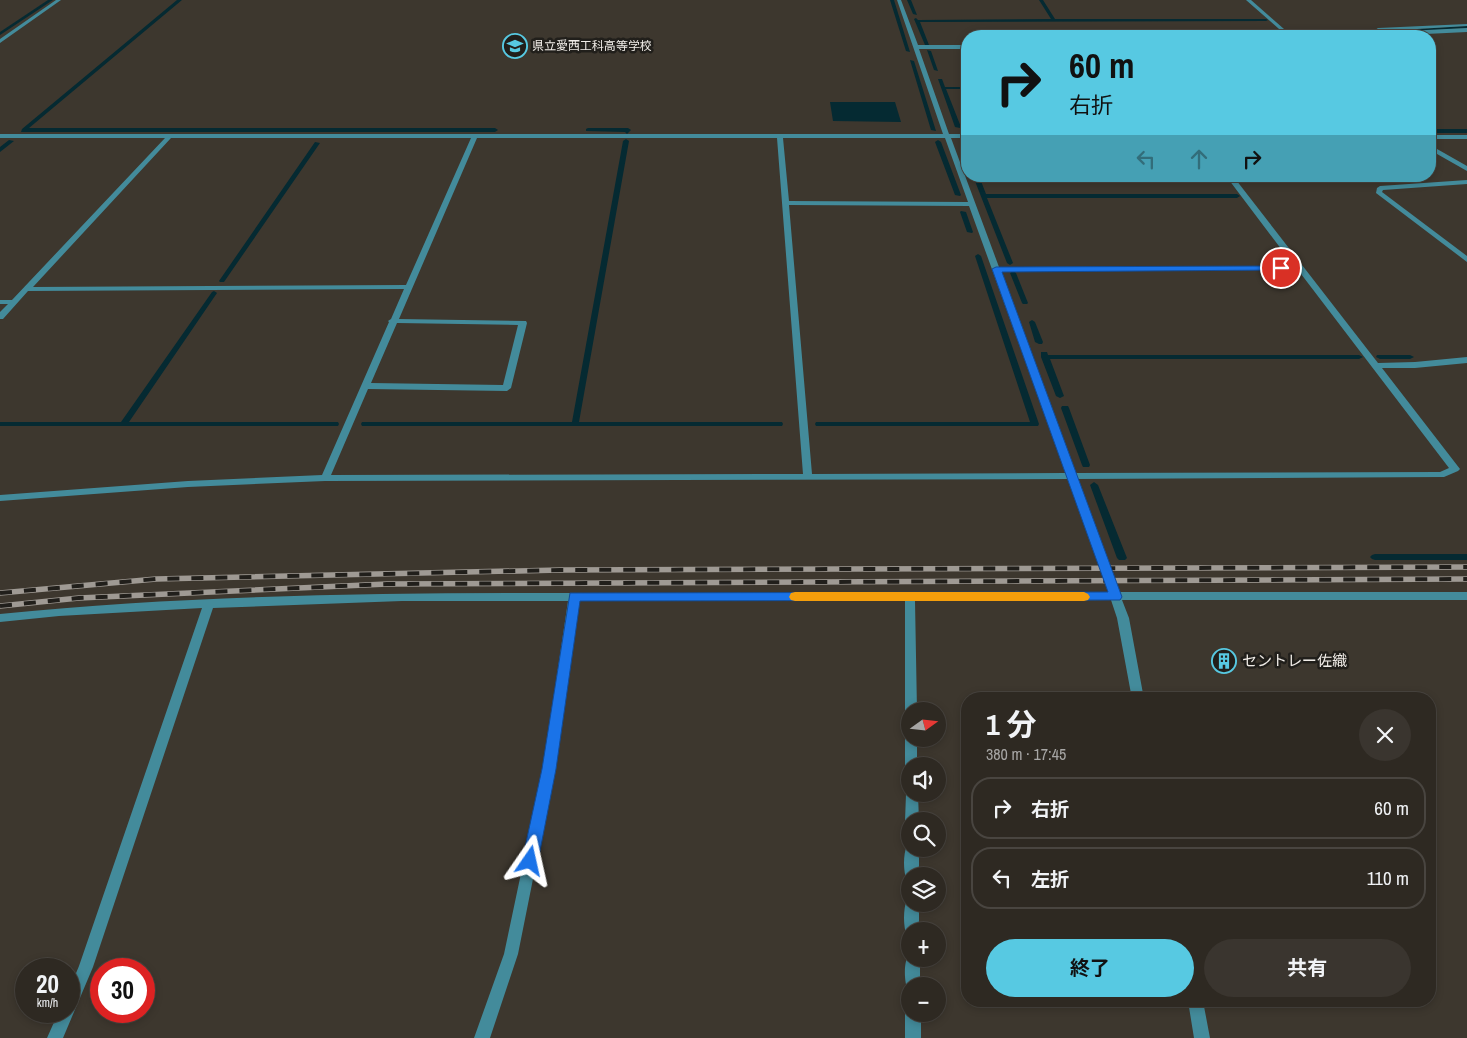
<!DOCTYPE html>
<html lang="ja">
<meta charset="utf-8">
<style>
:root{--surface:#2e2922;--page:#3a352f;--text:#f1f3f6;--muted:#a7a6a5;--line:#494540;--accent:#57c9e2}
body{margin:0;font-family:"Archivo Narrow","Noto Sans JP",sans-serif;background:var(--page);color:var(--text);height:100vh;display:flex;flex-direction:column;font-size:19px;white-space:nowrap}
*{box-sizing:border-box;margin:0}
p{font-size:16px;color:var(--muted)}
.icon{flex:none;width:28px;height:28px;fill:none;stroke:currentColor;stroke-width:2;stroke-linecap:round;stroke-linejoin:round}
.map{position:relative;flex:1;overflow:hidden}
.drawer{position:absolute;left:961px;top:692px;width:475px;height:315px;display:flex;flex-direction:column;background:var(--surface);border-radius:20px;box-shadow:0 2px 8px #0003,0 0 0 1px var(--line)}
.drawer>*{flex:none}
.top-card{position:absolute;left:961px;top:30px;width:475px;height:152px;border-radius:20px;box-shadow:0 2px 8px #0003,0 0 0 1px var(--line);background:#57c9e2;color:#111;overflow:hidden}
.needle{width:32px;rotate:75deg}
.tools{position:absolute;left:901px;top:702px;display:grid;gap:10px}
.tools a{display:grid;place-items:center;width:45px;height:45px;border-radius:50%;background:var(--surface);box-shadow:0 2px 8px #0003,0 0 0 1px var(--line);font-size:25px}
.speed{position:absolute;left:15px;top:958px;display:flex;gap:10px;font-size:25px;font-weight:700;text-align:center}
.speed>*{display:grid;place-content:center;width:65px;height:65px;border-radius:50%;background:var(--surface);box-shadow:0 2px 8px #0003,0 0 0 1px var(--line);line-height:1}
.speed small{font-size:12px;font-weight:400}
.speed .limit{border:8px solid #d22;background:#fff;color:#111}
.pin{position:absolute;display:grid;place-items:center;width:42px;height:42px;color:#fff;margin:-21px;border:2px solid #fff;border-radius:50%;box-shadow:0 1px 5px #0007}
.me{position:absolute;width:55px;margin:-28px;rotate:11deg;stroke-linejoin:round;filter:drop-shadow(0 0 4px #0008)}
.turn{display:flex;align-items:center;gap:18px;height:105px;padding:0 25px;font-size:22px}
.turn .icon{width:65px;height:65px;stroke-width:2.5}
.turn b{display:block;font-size:35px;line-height:42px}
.lanes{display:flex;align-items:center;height:48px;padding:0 25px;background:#0003;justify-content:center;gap:25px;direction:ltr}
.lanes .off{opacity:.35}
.round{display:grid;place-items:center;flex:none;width:52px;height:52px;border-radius:26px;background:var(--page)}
.summary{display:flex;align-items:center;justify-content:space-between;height:85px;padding:0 25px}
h1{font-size:30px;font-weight:700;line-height:38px}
.button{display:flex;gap:10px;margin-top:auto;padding:10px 25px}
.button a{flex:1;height:58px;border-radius:30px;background:var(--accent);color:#111;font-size:20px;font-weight:700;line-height:58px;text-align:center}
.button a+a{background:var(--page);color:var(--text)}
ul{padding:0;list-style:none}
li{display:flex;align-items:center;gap:15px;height:62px;margin:0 10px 8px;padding:0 15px;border:2px solid var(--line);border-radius:20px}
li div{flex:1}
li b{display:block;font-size:19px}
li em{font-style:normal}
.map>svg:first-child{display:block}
.water{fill:#052a32}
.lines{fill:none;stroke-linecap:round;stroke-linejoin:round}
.stream{fill:#052a32;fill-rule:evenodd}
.street{fill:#438b9b;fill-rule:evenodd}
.rail-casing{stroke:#9f9a94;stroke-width:5.5}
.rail{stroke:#211f1b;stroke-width:4;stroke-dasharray:12;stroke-linecap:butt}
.route{fill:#1a73e8;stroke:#114b97}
.slow{fill:#f59e0b}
.labels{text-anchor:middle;stroke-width:5;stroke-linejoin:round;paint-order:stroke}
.far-poi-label{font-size:12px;fill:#f1ede8;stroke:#211f1b;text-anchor:start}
.poi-label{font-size:15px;fill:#f1ede8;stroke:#211f1b;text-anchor:start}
</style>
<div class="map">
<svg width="1467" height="1038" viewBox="0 0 1467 1038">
<rect width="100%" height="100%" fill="#3d372e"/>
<path class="water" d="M830,102H895L901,122L833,121Z"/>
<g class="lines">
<path class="stream" d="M48,0H53L0,35V32Z
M177,0H182L29,128H495L498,130L495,132H21L22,129Z
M890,0H894L910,52L906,51Z
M907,0H911L917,15L913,14Z
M1039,0H1043L1055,19H1266L1268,20L1266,21L920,22L929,45L927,46L925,45L914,19L916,18L918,20L1051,19Z
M1467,26V28L1386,33L1384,32L1386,31Z
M927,50L931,51L938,71L934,70Z
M910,60L914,61L936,131L931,130Z
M938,79H942L945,87H968V89H946L961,127L960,128L955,127Z
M588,128H628L631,130L627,134L625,132L586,131V129Z
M1430,129H1467V133H1430Z
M626,139L629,141L579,422H782L783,424L782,426H362L361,424L362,422H572L623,141Z
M9,140L14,141L0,152V147Z
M938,140L941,142L961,195L960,196L955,195L935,142Z
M315,142L320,143L224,282H220L219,281Z
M964,142L968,146V155L965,153L961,144Z
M973,176H979L986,194H1237L1240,196L1237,198H987L1013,263L1010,265L1007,263Z
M961,211L966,212L973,232L972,233L967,232L960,212Z
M978,254L981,256L1039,424L1038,426H816L815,424L816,422H1030L975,256Z
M1013,271L1016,273L1028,303L1027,304H1023L1022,303L1010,273Z
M214,291L217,293L129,422H338L339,424L338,426H0V422H121L212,292Z
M1032,320L1035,322L1043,342L1042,344H1039L1035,342L1029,322Z
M1041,352H1047L1048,355H1359L1363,357L1359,359H1050L1064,396L1060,398L1056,396L1041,357Z
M1377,355H1410L1414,357L1410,359H1380L1376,357Z
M1062,406H1068L1069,408L1090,465L1089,467H1083L1082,465L1061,408Z
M1094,482L1098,485L1127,558L1125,560H1119L1117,558L1090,485Z
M1375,554H1467V560H1375L1372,559L1370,557L1372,555Z"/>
<path class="street" d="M56,0H61L0,43V39Z
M897,0H901L918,45H968V49H919L949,134H968V138H951L999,267L1294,266L1226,176H1233L1378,363L1415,362L1467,357V363L1415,368H1382L1460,469L1458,471L1444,477L1077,479L1119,592H1467V600H1122L1129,618L1144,699H1132L1117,618L1111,600L915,601L917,711H910V716L907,715L905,711V601H579L555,769L518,954L490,1038H474L504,954L543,769L568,601H402L213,608L93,967L63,1038H47L59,1011H69V990L79,966L202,608L59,616L0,622V614C196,594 394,593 590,593C763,593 936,592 1109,592L1068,479L325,481L188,487L0,501V495L188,481L322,475L389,322L388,321L391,319L404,289L28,291L3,319H0V312L8,304H0V300H12L165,138H0V134H943ZM171,138H471L406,285L33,287ZM477,138H777L803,474L331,475L368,389L507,391L511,388L527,323L526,321L399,319ZM783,138H945L968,202L789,201ZM789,205L969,206L1066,473L812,474ZM1298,270L1449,468L1440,472L1075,473L1000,271ZM397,323L518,325L503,385L371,383Z
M1246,0H1251L1292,36H1287Z
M1467,24V26L1384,31L1386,32L1467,28V32L1385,36L1375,30L1378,28Z
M1430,135H1467V139H1430Z
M1430,145L1467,166V171L1430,150Z
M1467,180V184L1383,190L1382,192L1467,256V262L1376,193L1377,188L1380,186Z
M910,734V739H917V766H910V771L907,770L905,766V739L907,735Z
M910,789V794H918L919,821H910V826L907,825L905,821L906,794L907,790Z
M910,844V849H919V876H910V882L907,881C903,872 903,854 907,845Z
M910,898V904H919V931H910V937L907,936C903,927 903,909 907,899Z
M910,953V959H920V986H910V992L908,991C904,982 903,960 910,953Z
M1188,1001H1203L1210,1038H1194Z
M910,1008V1014H921V1038H905V1014L908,1009Z"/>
<defs>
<path id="rail" d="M0,593L156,579L560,570L1467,567
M0,606L79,598L387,584L1467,579"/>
</defs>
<use href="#rail" class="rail-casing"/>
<use href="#rail" class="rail"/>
</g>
<path class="route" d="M1281,266L1286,268L1284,270L1002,272L1122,597L1120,600L580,601L556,769L538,861L536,866L530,869L525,866L522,861L542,769L570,593L1108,592L992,269L996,267Z"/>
<path class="slow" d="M795,592H1084L1088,594L1090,597L1088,600L1084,601H795L791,600L789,597L791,593Z"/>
<defs>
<symbol id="school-ring" viewBox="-11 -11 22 22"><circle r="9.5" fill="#211f1b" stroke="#57c9e2" stroke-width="1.5"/><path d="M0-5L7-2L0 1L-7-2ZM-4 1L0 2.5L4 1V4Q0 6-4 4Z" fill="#57c9e2"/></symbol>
<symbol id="building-ring" viewBox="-11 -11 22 22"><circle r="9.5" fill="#211f1b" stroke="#57c9e2" stroke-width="1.5"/><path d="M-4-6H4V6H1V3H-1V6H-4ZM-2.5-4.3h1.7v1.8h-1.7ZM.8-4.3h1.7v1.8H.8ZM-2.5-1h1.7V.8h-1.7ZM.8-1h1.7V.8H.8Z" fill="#57c9e2"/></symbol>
</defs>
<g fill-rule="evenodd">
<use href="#school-ring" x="501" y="32" width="28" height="28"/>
<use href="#building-ring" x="1210" y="647" width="28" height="28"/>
</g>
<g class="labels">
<g class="far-poi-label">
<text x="532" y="50">県立愛西工科高等学校</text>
</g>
<g class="poi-label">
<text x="1242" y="666">セントレー佐織</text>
</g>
</g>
</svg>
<div class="tools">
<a><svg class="needle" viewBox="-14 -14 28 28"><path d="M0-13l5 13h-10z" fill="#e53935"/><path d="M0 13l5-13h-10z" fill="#a7a6a5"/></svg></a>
<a><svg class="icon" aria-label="sound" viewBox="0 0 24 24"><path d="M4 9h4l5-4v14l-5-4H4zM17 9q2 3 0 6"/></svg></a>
<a><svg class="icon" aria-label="search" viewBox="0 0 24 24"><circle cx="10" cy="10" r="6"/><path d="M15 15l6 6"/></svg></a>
<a><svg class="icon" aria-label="layers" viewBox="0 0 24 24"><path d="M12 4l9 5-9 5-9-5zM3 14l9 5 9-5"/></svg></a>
<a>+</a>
<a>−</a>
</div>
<div class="speed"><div>20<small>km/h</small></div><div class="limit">30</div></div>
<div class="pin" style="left:1281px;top:268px;background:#d93025"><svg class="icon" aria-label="arrive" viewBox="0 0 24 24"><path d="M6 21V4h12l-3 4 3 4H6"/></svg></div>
<svg class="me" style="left:530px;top:861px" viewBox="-20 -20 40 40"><path d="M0-17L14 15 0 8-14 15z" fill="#1a73e8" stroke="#fff" stroke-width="4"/></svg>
<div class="top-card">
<div class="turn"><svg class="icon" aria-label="right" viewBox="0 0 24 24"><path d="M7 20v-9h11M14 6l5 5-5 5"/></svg><div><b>60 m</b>右折</div></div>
<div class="lanes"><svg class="icon off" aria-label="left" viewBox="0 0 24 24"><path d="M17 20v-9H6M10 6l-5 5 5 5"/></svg><svg class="icon off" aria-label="ahead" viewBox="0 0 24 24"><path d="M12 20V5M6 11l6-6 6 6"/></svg><svg class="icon" aria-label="right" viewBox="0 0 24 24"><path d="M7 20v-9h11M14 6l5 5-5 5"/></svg></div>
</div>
<section class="drawer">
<div class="summary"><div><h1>1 分</h1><p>380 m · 17:45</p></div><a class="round"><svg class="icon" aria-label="close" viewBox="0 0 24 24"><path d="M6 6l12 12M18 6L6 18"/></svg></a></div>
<ul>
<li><svg class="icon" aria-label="right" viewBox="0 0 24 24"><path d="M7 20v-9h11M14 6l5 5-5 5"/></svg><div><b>右折</b></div><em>60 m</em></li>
<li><svg class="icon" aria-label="left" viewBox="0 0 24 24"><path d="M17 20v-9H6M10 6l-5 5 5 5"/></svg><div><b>左折</b></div><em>110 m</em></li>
</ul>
<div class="button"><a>終了</a><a>共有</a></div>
</section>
</div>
